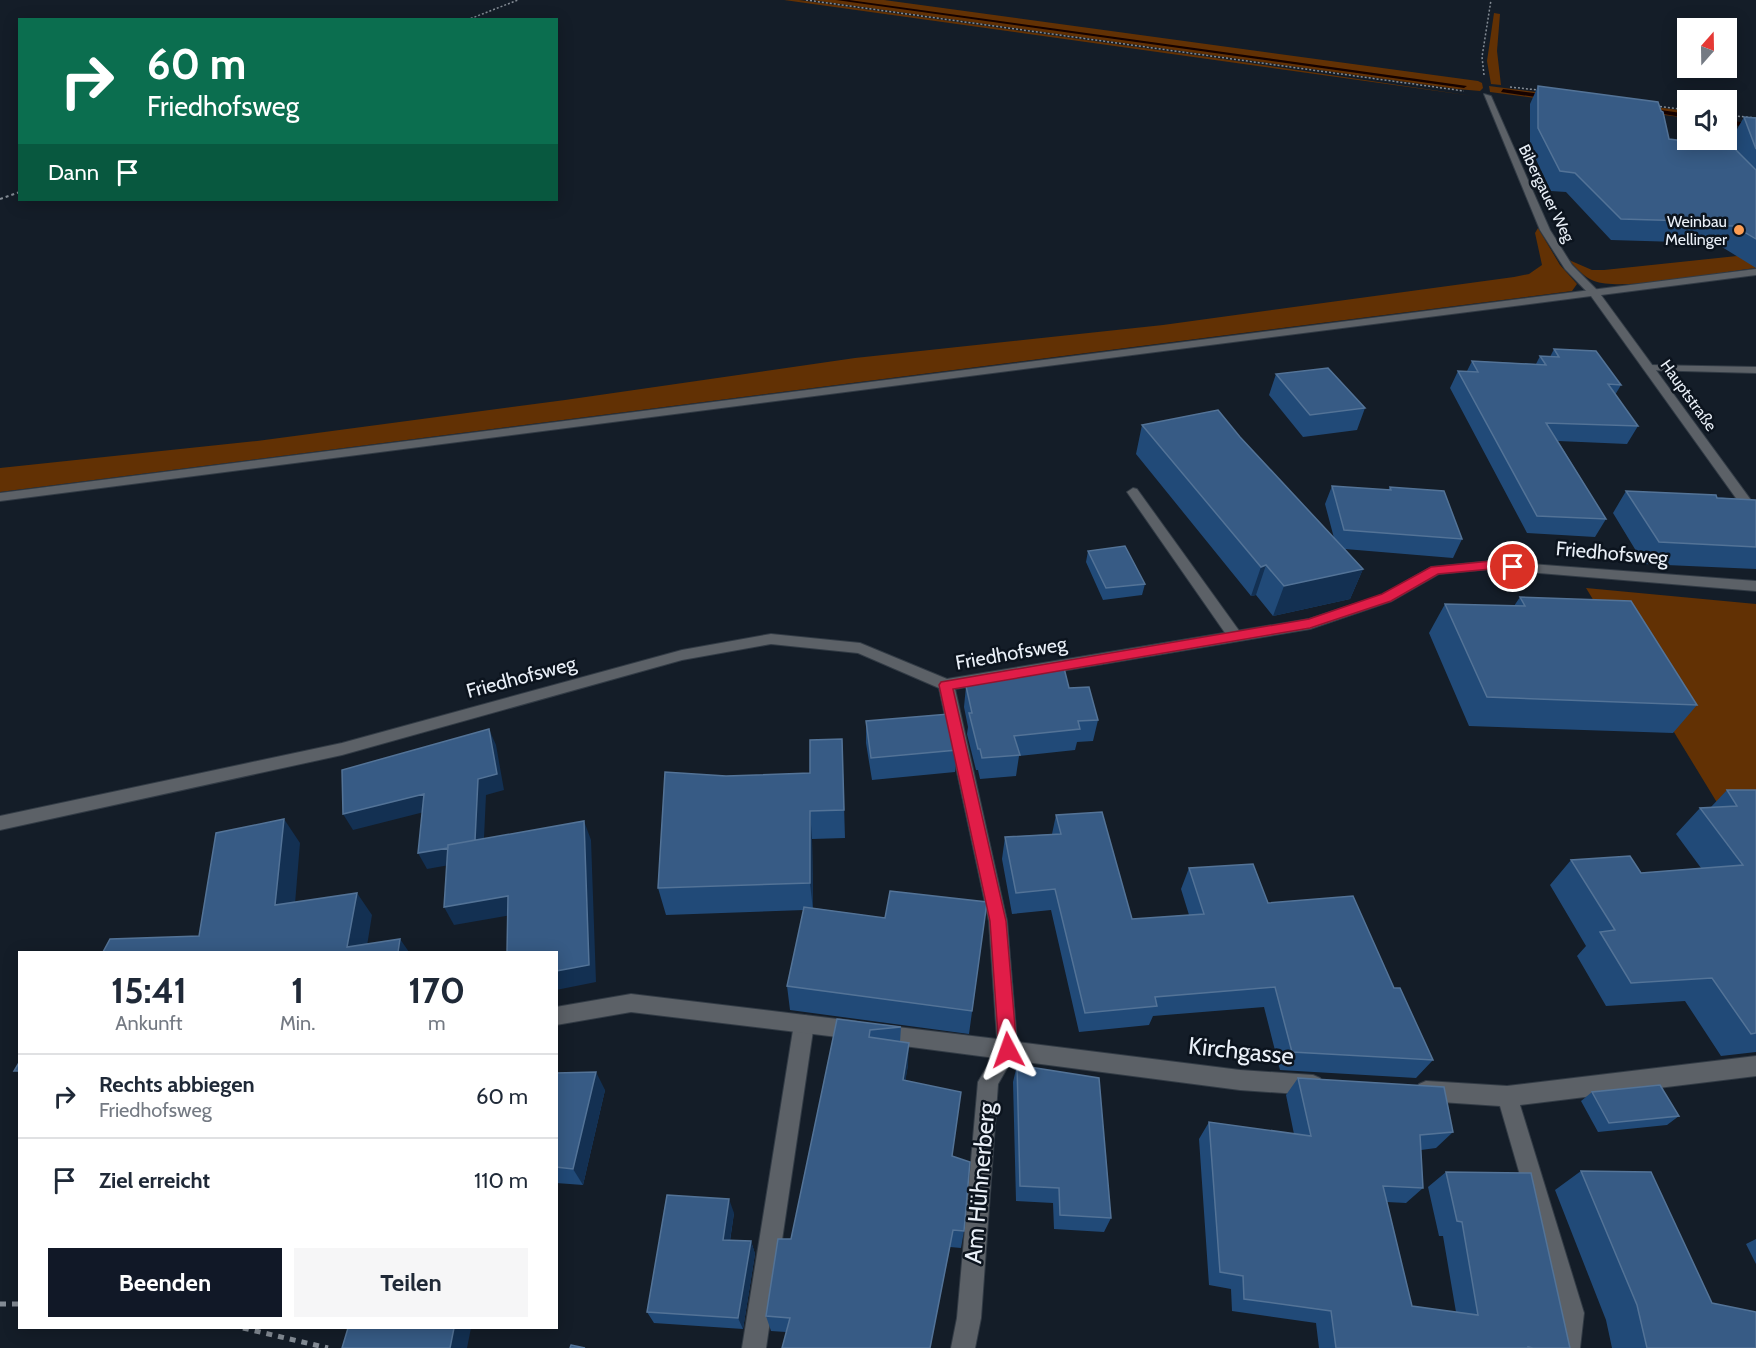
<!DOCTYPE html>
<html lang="de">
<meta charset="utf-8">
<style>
:root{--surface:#fff;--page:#f6f6f7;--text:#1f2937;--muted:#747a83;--line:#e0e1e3;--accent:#111827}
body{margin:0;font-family:Cabin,sans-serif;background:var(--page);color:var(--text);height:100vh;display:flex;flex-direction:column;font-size:22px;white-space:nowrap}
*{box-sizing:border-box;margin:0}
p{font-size:20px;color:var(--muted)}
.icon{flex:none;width:33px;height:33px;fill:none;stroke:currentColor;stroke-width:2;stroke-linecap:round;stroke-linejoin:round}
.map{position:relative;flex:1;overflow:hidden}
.details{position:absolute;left:18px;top:951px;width:540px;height:378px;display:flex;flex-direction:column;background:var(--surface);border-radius:0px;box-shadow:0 3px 15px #0003}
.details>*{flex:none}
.guide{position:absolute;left:18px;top:18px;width:540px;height:183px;border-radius:0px;box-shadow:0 3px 15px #0003;background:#0b6e4f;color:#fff;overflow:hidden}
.needle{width:39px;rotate:20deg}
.tools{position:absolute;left:1677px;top:18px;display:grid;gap:12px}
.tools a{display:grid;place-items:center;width:60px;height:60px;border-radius:0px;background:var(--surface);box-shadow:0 3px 15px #0003;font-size:30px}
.pin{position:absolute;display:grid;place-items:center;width:51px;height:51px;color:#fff;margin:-26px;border:3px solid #fff;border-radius:50%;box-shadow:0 2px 6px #0007}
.me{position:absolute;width:66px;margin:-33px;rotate:356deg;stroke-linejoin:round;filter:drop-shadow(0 0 4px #0008)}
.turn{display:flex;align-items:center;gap:21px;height:126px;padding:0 30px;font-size:27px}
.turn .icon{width:78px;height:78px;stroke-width:2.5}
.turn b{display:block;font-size:42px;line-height:51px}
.then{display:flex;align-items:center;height:57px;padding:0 30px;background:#0003;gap:12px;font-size:22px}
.eta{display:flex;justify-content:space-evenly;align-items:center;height:102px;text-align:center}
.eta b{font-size:36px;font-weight:700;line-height:42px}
.cta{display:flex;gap:12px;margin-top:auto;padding:12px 30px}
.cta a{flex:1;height:69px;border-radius:0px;background:var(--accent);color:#fff;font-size:24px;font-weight:700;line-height:69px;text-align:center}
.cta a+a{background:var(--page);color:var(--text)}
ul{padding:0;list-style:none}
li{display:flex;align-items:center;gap:18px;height:84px;padding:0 30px;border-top:2px solid var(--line)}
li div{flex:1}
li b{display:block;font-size:22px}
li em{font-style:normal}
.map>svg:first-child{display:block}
.green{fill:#623104}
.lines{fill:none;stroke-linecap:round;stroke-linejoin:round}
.stream{fill:#150200;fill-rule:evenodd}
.service-casing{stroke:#323b45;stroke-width:2}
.minor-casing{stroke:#323b45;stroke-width:2}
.tertiary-casing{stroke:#323b45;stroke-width:2}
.path-far2{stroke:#848c95;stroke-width:1.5;stroke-dasharray:2 2;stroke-linecap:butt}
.path-far1{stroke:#848c95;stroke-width:2;stroke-dasharray:3 3;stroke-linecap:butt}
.path{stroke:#848c95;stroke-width:5;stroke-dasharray:6 6;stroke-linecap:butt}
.service{fill:#5c6167;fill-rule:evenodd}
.minor{fill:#5c6167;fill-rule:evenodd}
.tertiary{fill:#5c6167;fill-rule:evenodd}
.wall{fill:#214a78}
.shaded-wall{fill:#133052}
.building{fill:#375b85;stroke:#537397;stroke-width:1.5}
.route{fill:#e11d48;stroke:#92132f;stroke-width:1.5}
.poi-dot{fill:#fc9d53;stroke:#0c141e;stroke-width:2}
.labels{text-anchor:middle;stroke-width:5;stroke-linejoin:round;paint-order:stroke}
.far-street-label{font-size:16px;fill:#eaf0f8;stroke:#0c141e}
.far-poi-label{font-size:16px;fill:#eaf0f8;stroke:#0c141e;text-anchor:end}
.street-label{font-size:20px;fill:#eaf0f8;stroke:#0c141e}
.near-street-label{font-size:24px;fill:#eaf0f8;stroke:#0c141e}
</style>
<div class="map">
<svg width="1756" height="1348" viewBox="0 0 1756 1348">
<rect width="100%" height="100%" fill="#141d28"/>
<path class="green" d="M784,0H799L1223,59L1473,96Z
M812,0H884L1478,81L1482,83L1483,88L1480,91L1457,89Z
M1494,13L1500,14L1497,51L1501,85L1491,84L1487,61Z
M1489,86L1687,111V118L1490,92Z
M1538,228L1560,265L1577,284L1572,291L0,492V468L257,441L565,400L855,358L1163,325L1514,277L1529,274L1542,265L1535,233Z
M1756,254V268C1721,272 1622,292 1594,281C1584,277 1576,268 1569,260L1592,270H1604Z
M1586,588L1756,604V815L1724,814Z"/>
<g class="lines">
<path class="stream" d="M836,0H849L1467,86L1464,88Z
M1503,89L1549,95L1552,97L1549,99L1501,92Z
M1647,108L1688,114V118L1645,111Z
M1726,120L1756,124V128L1726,124Z"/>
<defs>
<path id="service" d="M1133,488L1137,489L1240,632L1242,636L1240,640H1230L1127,492Z
M804,1015L811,1017L814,1024L766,1348H742L794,1024L797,1017Z
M1008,1039L1015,1042L1018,1049L998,1084L981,1318L975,1348H951L957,1318L978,1082L1001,1042Z"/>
<path id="minor" d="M1484,94L1491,96L1550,230L1572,265L1599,292V296H1591L1565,269L1540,230Z
M1649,365L1756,367V373L1645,370L1643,368Z
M1491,561L1756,581V591L1491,569L1439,574L1392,601L1310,629L955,689L1007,921L1017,1042L1240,1070L1313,1075L1320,1078L1323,1085L1320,1092L1313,1095L1240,1090L881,1043L874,1041L871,1034L874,1027L881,1025L997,1039L989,921L939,688L858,653L771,644L682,660L342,755L0,830V816L342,743L682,650L771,634L860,643L947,679L1309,619L1382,595L1431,567Z
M631,994L854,1021L861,1023L864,1030L861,1037L854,1039L631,1012L556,1025V1007Z
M1756,1056V1076L1520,1105L1584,1313L1580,1348H1556L1560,1313L1500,1106L1426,1101L1419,1098L1416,1091L1419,1084L1426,1081L1507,1086Z"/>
<path id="tertiary" d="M1756,269V275L1601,295L1756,507V520L1751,519L1591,296L0,501V493Z"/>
</defs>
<use href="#service" class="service-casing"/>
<use href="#minor" class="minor-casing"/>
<use href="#tertiary" class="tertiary-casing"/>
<path class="path-far2" d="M806,0L1464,91
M467,20L518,0
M1484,75L1482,57L1491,0
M1510,87L1538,90
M1656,106L1688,110
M1726,115L1756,118"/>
<path class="path-far1" d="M0,199L20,192"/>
<path class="path" d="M0,1304H20
M243,1328L328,1348"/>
<use href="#service" class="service"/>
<use href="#minor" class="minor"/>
<use href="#tertiary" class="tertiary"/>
</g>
<path class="wall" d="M1538,86L1669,139L1736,150L1732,138L1744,117L1756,118V268L1722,247L1683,246L1678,242L1611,240L1566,192L1551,191L1530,147V104Z
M1554,349L1621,385L1615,395L1638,426L1627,444L1558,441L1606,519L1595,537L1527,533L1450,388L1458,371H1467L1472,361L1536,364L1540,356L1550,357Z
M1276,374L1365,408L1357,430L1303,437L1269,395Z
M1142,425L1240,437L1334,538L1325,504L1332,486L1388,490L1390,487L1462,539L1453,558L1345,549L1363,569L1350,599L1273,616L1256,595L1251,596L1136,454Z
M1626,491L1756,500V569L1644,564L1613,513Z
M1088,551L1145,584L1142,595L1103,600L1086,562Z
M1520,597L1697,705L1673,733L1469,726L1429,633L1445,604L1514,606Z
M966,686L1069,688L1098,720L1093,741L1077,742L1075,750L1019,756L1016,776L980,779L978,770H976L967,734L968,727L964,707Z
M866,721L957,750L955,772L872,780L866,743Z
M842,739L845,838L812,839L813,908L885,918L987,902L969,1034L790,1010L787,986L804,910L666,915L658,888L726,776L810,773Z
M1727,790H1756V1052L1721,1056L1685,1001L1606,1006L1577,956L1586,946L1550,885L1571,860L1641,873L1701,868L1676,834L1700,808H1710Z
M1056,815L1132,919L1189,915L1181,889L1189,868L1268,903L1394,988L1433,1060L1416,1078L1280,1070L1264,1007L1153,1016L1149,1025L1079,1032L1051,910L1012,914L1002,859L1005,837L1052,834Z
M837,1019L901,1027L900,1042L908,1065L905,1081L952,1156L964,1231L961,1248L950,1247L930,1348H782L786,1332L771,1331L766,1316L791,1239Z
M1017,1065L1111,1218L1104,1232L1054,1229L1053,1203L1016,1201L1013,1082Z
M556,1073L605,1090L583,1185L556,1183Z
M1298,1078L1453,1132L1436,1148L1421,1150L1423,1188L1406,1203L1387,1202L1412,1306L1456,1312L1443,1236H1439L1428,1187L1446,1172L1570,1348H1319L1316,1323L1232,1311L1231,1289L1209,1285L1199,1139L1209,1122L1294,1134L1286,1095Z
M1592,1092L1679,1116L1667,1125L1598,1132L1581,1101Z
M1581,1171L1712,1303L1756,1348H1612L1606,1320L1555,1190Z
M734,1213L730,1241H751L755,1254L743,1329L654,1323L647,1312Z
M1756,1239V1264L1746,1244Z"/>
<path class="shaded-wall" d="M1266,565L1256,595L1251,596L1261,567Z
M1363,569L1350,599L1273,616L1284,586Z
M489,729L496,745L504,790L486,795L483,859L427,869L418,853L478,779Z
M424,794L432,810L353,830L343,814Z
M810,811L812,839L813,910L810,883Z
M284,819L300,843L293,928L275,905Z
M584,821L591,840L596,982L556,990V971Z
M357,893L372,915L366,952L347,947Z
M508,896L517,914L454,925L444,907Z
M400,939L409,952H398Z
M909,1043L908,1065L902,1101L903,1080Z
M596,1072L605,1090L583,1185L573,1169Z
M729,1199L734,1213L728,1253L723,1240Z
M751,1241L755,1254L743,1329L738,1318Z
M454,1328H471L467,1348H450Z"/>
<path class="building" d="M1538,86L1658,102L1661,111L1663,112L1669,139L1733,147L1756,170V239L1734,226L1694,225L1690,221L1621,219L1575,173L1560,171L1538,128Z
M1744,117L1756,118V149Z
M1554,349L1596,351L1621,385L1608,384L1638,426L1546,423L1606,519L1537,516L1458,371L1478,372L1472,361L1546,365L1540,356L1559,357Z
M1328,368L1365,408L1310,415L1276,374Z
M1218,410L1240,437L1363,569L1284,586L1266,565L1261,567L1142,425Z
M1332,486L1391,490L1390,487L1444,491L1462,539L1344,530Z
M1626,491L1716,495L1717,498L1756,500V547L1659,542Z
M1125,546L1145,584L1106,588L1088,551Z
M1520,597L1631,601L1697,705L1487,697L1445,604L1525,606Z
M1064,668L1069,688L1089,687L1098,720L1078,721L1080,729L1014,736L1020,755L982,758L980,749H978L969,713H972L966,686Z
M949,714L957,750L871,758L866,721Z
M489,729L497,774L478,779L475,840L448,845V848L418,853L424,794L343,814L342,770Z
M842,739L844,810L810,811V883L658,888L665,772L726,776L810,773V740Z
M1727,790H1756V1033L1751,1034L1712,978L1631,983L1600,932L1615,930L1571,860L1630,856L1641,873L1743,865L1700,808L1737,806Z
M1102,812L1132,919L1204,914L1189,868L1253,864L1268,903L1353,896L1394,988H1400L1433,1060L1292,1052L1275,987L1155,997L1157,1006L1085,1013L1055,889L1016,893L1005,837L1061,834L1056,815Z
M284,819L275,905L357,893L347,947L400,939L398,952H103L110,939L199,936L216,833Z
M584,821L589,965L556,971V952H507L508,896L444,907L448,845Z
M890,891L987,902L972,1011L787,986L804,907L885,918Z
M837,1019L901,1027L870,1030L869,1037L909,1043L903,1080L961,1092L952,1156L970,1162L964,1231L953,1230L930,1348H782L790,1318L766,1316L778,1239H791Z
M20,1061V1071H14Z
M1017,1065L1099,1078L1111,1218L1060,1215L1059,1188L1020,1186Z
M596,1072L573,1169L556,1167V1073Z
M1298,1078L1444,1087L1453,1132L1420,1135L1423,1188L1383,1186L1412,1306L1478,1315L1462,1222L1457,1221L1446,1172L1531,1173L1570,1348H1533L1528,1347V1348H1336L1331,1311L1244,1299L1243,1276L1220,1272L1209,1122L1311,1136Z
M1660,1085L1679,1116L1609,1123L1592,1092Z
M1581,1171L1651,1172L1712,1303L1756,1312V1348H1647L1637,1305Z
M667,1195L729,1199L723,1240L751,1241L738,1318L647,1312Z
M348,1328H454L450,1348H342Z
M571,1345L585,1348H570Z"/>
<path class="route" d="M1491,561L1513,562L1519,567L1513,571L1491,569L1438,574L1391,601L1310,628L953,689L1006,921L1017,1050L1014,1056L1008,1058L1001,1056L999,1050L990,921L939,685L941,682L1309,619L1382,594L1431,567Z"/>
<circle class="poi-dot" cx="1739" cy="230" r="6"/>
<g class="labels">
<g class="far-street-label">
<text transform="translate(1547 193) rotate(64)" y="6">Bibergauer Weg</text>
<text transform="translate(1689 395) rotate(54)" y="6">Hauptstraße</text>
</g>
<g class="far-poi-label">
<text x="1727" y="227">Weinbau<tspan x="1727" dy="18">Mellinger</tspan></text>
</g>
<g class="street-label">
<text transform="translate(1612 553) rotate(5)" y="7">Friedhofsweg</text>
<text transform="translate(1011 653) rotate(-10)" y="7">Friedhofsweg</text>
<text transform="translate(521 677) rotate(-15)" y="7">Friedhofsweg</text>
</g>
<g class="near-street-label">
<text transform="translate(1241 1051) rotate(6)" y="8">Kirchgasse</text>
<text transform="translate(980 1183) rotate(-85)" y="8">Am Hühnerberg</text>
</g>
</g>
</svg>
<div class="tools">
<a><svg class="needle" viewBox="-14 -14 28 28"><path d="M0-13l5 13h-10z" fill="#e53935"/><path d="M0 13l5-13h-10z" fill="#747a83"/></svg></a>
<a><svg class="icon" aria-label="sound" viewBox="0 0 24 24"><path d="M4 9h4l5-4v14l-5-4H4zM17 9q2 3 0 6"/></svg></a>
</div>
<div class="pin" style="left:1513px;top:567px;background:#d93025"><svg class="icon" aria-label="arrive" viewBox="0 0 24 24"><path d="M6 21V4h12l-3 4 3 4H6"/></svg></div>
<svg class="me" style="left:1008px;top:1050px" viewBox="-20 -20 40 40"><path d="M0-17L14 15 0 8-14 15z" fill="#e11d48" stroke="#fff" stroke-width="4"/></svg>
<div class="guide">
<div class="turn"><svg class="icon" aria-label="right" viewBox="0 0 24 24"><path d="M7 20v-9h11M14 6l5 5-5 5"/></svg><div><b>60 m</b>Friedhofsweg</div></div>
<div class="then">Dann<svg class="icon" aria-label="arrive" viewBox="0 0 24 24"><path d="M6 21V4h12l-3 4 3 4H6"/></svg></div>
</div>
<section class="details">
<div class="eta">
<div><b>15:41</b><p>Ankunft</p></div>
<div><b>1</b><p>Min.</p></div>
<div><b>170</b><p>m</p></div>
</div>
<ul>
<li><svg class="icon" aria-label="right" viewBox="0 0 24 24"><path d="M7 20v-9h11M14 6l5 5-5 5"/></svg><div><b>Rechts abbiegen</b><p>Friedhofsweg</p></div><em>60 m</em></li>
<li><svg class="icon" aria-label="arrive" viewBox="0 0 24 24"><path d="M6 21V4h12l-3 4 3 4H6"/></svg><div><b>Ziel erreicht</b></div><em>110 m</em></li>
</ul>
<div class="cta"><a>Beenden</a><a>Teilen</a></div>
</section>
</div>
